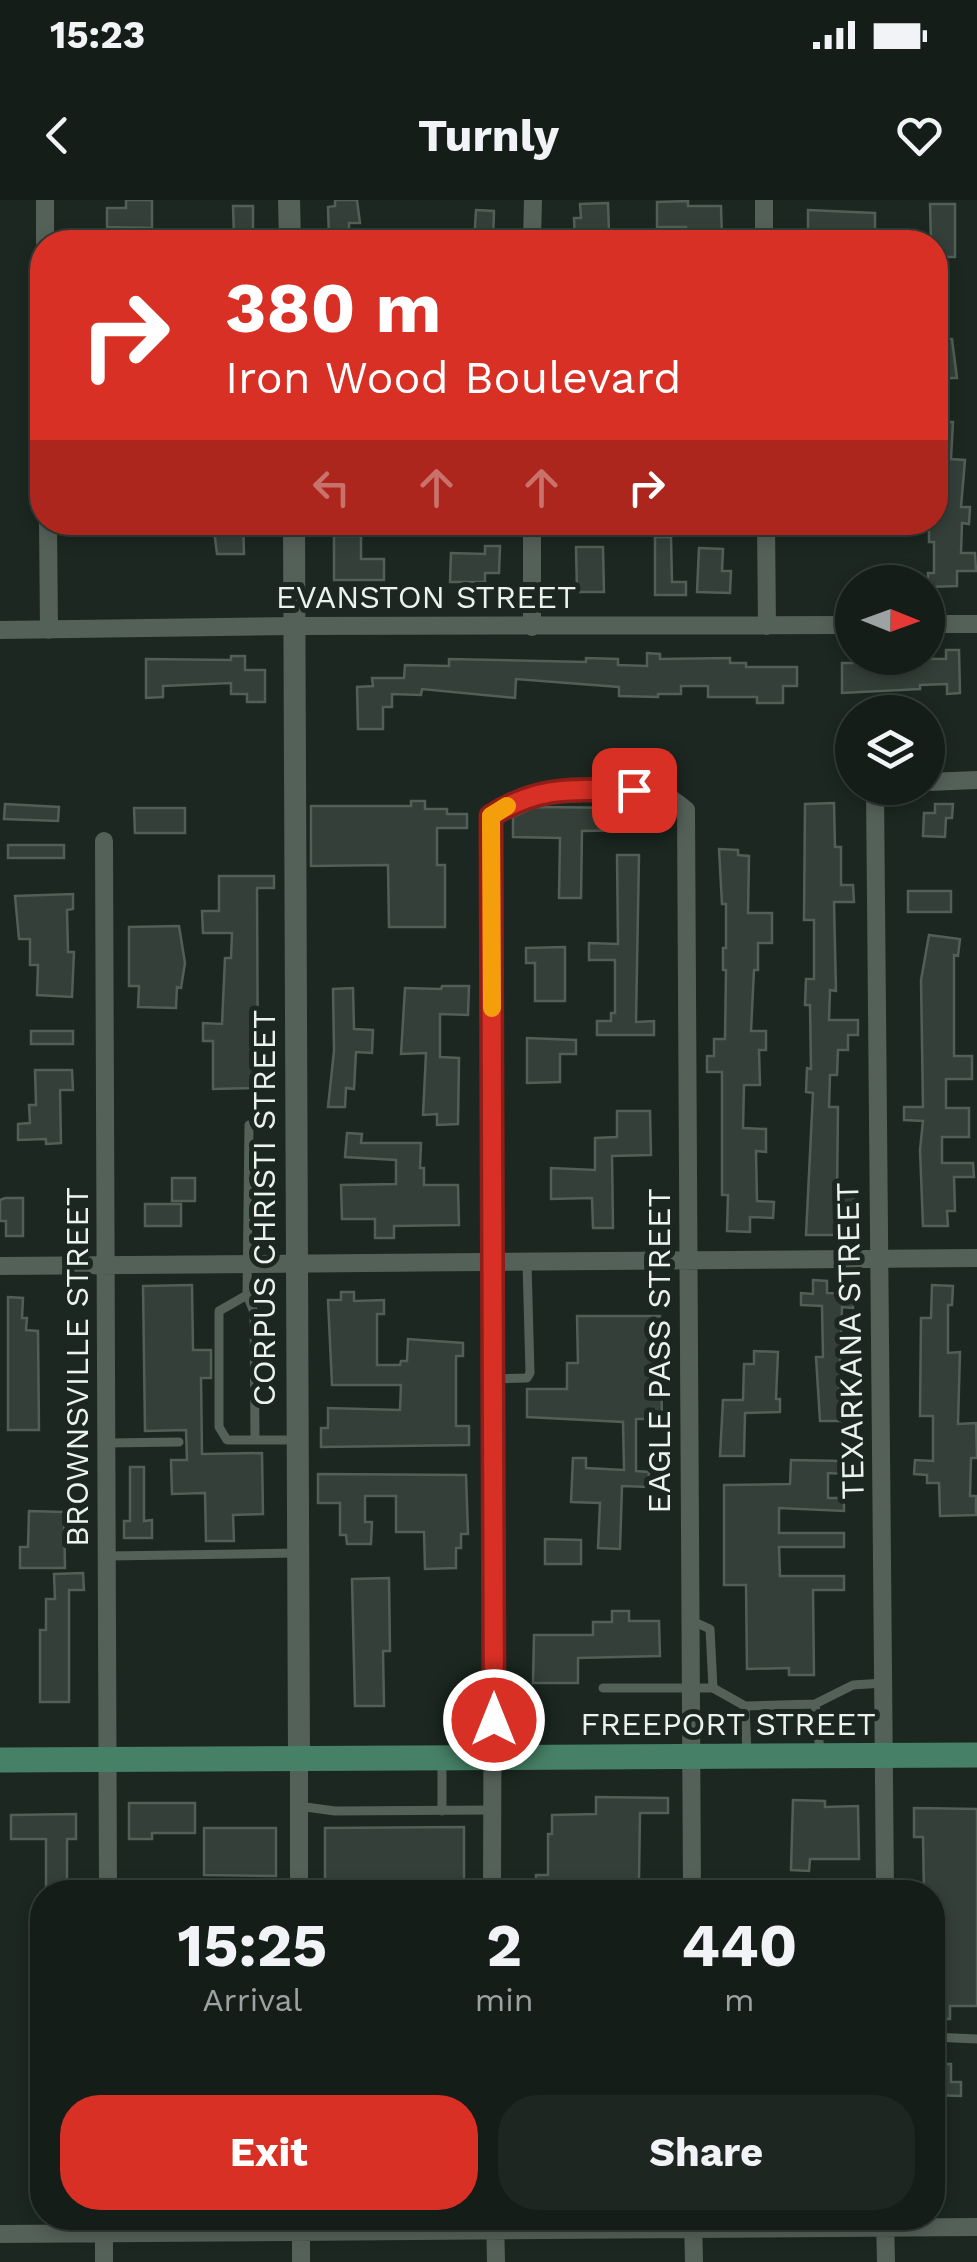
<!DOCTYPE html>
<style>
:root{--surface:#141d18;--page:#1d2621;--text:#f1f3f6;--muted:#9da2a2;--line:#333b37;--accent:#d93025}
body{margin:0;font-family:"Work Sans",sans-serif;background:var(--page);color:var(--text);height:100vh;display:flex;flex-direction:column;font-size:38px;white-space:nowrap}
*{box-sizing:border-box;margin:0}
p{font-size:32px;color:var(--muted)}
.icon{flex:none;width:55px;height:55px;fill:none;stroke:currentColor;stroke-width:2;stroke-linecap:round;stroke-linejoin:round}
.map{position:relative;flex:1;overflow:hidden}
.details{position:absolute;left:30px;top:1680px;width:915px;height:350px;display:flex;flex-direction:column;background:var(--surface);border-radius:40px;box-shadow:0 5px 15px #0003,0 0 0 2px var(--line)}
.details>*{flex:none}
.top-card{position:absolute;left:30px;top:30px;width:918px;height:305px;border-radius:40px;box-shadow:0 5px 15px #0003,0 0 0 2px var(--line);background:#d93025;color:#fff;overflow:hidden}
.needle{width:65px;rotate:91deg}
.controls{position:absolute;left:835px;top:365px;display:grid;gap:20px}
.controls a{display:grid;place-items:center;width:110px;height:110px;border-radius:50%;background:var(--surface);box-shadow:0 5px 15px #0003,0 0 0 2px var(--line);font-size:50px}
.pin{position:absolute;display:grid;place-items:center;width:85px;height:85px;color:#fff;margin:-42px;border-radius:20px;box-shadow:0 5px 15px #0006}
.me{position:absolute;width:110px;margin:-55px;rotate:0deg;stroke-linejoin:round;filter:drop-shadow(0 0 8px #0008)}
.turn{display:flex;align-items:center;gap:35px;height:210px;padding:0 30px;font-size:45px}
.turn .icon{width:130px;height:130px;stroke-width:2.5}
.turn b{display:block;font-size:70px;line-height:85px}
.lanes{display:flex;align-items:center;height:95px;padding:0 30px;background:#0003;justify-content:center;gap:50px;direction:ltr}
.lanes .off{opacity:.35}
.eta{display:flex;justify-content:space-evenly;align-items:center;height:170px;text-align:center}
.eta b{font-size:60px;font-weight:700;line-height:70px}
.cta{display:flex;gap:20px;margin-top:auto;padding:20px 30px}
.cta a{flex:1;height:115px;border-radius:40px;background:var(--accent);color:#fff;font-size:40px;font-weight:700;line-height:115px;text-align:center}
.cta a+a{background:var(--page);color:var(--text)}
.status{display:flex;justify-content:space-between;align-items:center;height:70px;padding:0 50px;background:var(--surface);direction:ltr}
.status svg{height:28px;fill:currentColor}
header{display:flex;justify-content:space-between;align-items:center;height:130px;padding:0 30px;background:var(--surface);font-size:45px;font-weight:700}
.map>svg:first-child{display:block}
.building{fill:#333f38;stroke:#525f57;stroke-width:2.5}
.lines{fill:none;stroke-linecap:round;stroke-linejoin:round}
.service{stroke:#546159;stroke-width:9}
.minor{stroke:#546159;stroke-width:18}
.tertiary{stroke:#546159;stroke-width:22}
.secondary{stroke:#468066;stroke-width:25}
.route-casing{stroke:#8d1f18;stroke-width:25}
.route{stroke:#d93025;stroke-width:18}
.slow{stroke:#f59e0b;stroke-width:18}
.labels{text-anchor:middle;stroke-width:10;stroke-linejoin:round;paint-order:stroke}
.street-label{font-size:32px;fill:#ecf3ee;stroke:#1b2720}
</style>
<div class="status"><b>15:23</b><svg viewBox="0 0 49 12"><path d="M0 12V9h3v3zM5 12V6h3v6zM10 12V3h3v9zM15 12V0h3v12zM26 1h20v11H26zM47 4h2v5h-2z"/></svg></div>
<header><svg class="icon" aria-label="back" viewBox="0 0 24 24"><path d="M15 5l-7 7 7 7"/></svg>Turnly<svg class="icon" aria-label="heart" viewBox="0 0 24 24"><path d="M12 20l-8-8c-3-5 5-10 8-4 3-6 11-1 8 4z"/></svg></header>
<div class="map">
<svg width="977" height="2062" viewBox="0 0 977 2062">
<rect width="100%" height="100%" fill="#1b2720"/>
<path class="building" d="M126,0H152V28L107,27V8H126Z
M335,0H357L360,23H349V37L329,38L328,7L335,6Z
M688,1V6H721L722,38L686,39V27H657V2Z
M608,3L609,31H602V42H575L574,18H581L580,4Z
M930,4H955V57H935V42H931Z
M233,6H253V37H234Z
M476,10L494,11L493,42H474Z
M808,10L875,13V37L808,40Z
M935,139H952L957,178H935Z
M935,222H953L951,259L965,260L961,307H970L969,324L962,323L961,353H975L976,371H957V386L928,387V373H934V342H929V322H935Z
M213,322H243L244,354H217Z
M334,336H361V359H384V380H334Z
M655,337H671L672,382H686V395H655Z
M485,346H500L499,373H485V382H450L451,353L485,354Z
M576,347H603L604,392H577Z
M699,348L723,349L722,371H731L730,393L697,392Z
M946,450H959L960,493L947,494V484L920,485V489L842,493V463H855V458L946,459Z
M647,453L660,454V459L730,458V463H746V467H797V486H783V503H757V497H708V486H681V494H658V497L619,496V487L516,479L515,498L422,489L421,495L392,494V507H383V529H358L357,487L373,486L372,478H404L405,465L449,466V459L586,462V458L618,459V465L647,466Z
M231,456H245V470H265V502H247V494H231V483L163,486V497L146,498V459L231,460Z
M411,601H425V609H447V614H467V628H437V665H445V727H389L388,665L311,666V606H411Z
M834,603L835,647H841V685H853L854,702H834L836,791L830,790L829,820H858V835H848V850H838L837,875H830L829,907H838L837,996H854V1025H837V1035H806L813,893L806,892L807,868L811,869L810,805H805L806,779H814V720H804L805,604Z
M5,604L59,607L58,621L4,619Z
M935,604H953L952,618H946L945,637L923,636L924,613H935Z
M534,607L638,608L639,630L582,631L581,698H559L560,638L513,637V617Z
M134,608H185V633H135Z
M8,645H64V658H8Z
M719,649L738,650V655L749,656L748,713H772V743H758V770H754L751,831H766V850H759L760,885H744L743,928L766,929V952L756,951L757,1001L774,1002L773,1018L750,1017V1032L727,1031L728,995H722V872H707V856H714V839H725L726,770H723V748H726V704H722Z
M617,655H639L636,822L654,821V835H597V821H611V813H615V760H589V743L618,744Z
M219,676H274V688H257L258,888L213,889V841H203V823L222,824L225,758H231L232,733H203L202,711H219Z
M908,691H951V712H908Z
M73,694V709L67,710L68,752H74L72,797L37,795L38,765H30V739H19L15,696Z
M179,726L185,763L181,788L177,787L176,808L138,807L139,786H129V727Z
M929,735L960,739L958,756L954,755V856H972V879H946V908H969V937H942V963H973L974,977H954L955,1011H947L948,1026H923L920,950L923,921L904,920V907H923L921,780Z
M565,747V801H535V763H526V748Z
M442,786H469L468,815L440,814V857L459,858L458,924L437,925V914L423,915L426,853L401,854L405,788L441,789Z
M353,788L354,829L373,830L372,853L356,852L354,889L346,888L345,907H328L334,851L333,789Z
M31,831H73V844H31Z
M527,838L576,840V854H560V882L527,883Z
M35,870H72L73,890H60L61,943L46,944V939L18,940V924L30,923L29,905H36Z
M617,911H650L651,955L612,956L613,1028H593L592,998L551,999V968L595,970V938L617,937Z
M347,933L362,934L361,943H421L420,968H424V985H458L459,1025L394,1026V1038H375V1019H342L341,985L396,984V960L345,957Z
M172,978H195V1001H172Z
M5,998H23V1036H6V1021H0V1000Z
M145,1004H181V1026H145Z
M813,1080L827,1081V1093L854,1094L853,1108L842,1107L839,1188H856V1202L841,1203V1221H820L816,1157H823L822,1106L801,1105V1093L813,1094Z
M192,1085L193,1150H211V1178H201L202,1254L262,1253L263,1314L233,1315L234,1341H206L205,1293L172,1294L171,1260H187L186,1230L145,1231L143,1086Z
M932,1085L953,1086L952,1105H948V1153L960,1152L958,1224L976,1223L977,1258H971L970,1296H976V1315L940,1316L939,1283H927V1275L914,1274L915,1260L933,1261V1216H920L921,1118H931Z
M341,1092H354V1101L384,1100V1114H377V1165H400L401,1161H407L408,1139L463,1143V1156H456V1226H469V1245L321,1247V1228H328V1208L400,1210L401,1185H332L328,1100H341Z
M8,1097L23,1098L22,1118H27L26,1130L38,1131L39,1230H8Z
M577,1116H660L662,1219H636V1271L649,1272L648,1287L622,1286L620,1349L598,1348L600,1303L571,1302L573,1258H586V1268L624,1270L623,1222L527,1217V1189H567V1163H578Z
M754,1151L778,1152L776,1199H780V1212L745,1213L744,1256H720L723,1200H743L744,1164H754Z
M791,1260L844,1261V1274L828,1273V1298H844V1311L779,1308V1333H844V1347H779L780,1376H844V1390H813L814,1475H789V1468L747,1469L746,1385H724V1285L790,1284Z
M130,1267H144V1321L152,1320V1338H124V1321H130Z
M318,1274L466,1275L468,1334H461V1348H456V1368L425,1369L424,1332H396V1296H365V1322H372L371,1344H347L346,1335H340V1303H318Z
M29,1311L64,1312L65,1368H20V1347H28Z
M545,1339L581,1340V1364H545Z
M83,1373L84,1390H69V1502H40V1430H46V1399H55L54,1374Z
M389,1378L390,1451H383L384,1506H355L352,1379Z
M612,1411H629V1421H659L660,1456L578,1458V1483H533L534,1435H593V1422H612Z
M596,1597L668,1598V1613H640L639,1679L666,1680V1692H595L596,1683L564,1682V1692H536V1675H548V1634H552V1615L596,1614Z
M793,1600L825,1601V1607L858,1606L859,1659H810L809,1671L791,1670Z
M129,1603H195V1633H152V1639H129Z
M914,1608L977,1609V1806H950V1819H932V1692H924L923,1637H914Z
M76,1614V1639H67V1692H46V1639H11V1615Z
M464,1627V1692H348V1680H325V1628Z
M204,1628H276V1676L204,1675Z
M932,1864H951V1882H961V1896L932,1895Z"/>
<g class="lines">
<path class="service" d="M249,925L247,1095L254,1112L255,1240
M247,1095L219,1111V1227L227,1240H296
M494,1179L527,1178L530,1173L527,1063
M108,1243L179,1242
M109,1356L295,1353
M690,1420L710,1429L713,1488L745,1506L815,1504L853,1485L884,1483
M603,1488H713
M815,1504L820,1551
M745,1506L747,1554
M298,1606L335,1611L491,1610
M442,1611V1560
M932,1837L977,1839"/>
<path class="minor" d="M45,0V42
M764,0V42
M532,42L533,0
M48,322L49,430
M766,322L767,426
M928,424H977
M532,427V322
M0,430L295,426L852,425
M928,582L977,580
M104,641L108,1692
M0,1066L977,1058
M299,1692V1558
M492,1692L494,1064L491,616C504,608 517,599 532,594C562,586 637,585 666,596C673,599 680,605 686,610L692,1692
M885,1692L875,590L886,588
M104,2018V2062
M301,2018V2062
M495,2018L496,2062
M693,2018L694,2062
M885,2018L886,2062
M0,2034L977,2027"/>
<path class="tertiary" d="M289,0L290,42
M294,322L299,1558"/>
<path class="secondary" d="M0,1560L977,1555"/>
</g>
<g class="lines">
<defs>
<path id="route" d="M494,1520L491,616C541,584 577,590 634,590"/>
</defs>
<use href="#route" class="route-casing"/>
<use href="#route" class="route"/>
<path class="slow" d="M492,808L491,616L507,606"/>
</g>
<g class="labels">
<g class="street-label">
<text x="426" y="408">EVANSTON STREET</text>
<text transform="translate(264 1008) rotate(-90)" y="11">CORPUS CHRISTI STREET</text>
<text transform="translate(850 1141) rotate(-91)" y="11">TEXARKANA STREET</text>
<text transform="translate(659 1151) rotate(-90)" y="11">EAGLE PASS STREET</text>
<text transform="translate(77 1167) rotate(-90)" y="11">BROWNSVILLE STREET</text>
<text x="728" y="1535">FREEPORT STREET</text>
</g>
</g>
</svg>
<div class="controls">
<a><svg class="needle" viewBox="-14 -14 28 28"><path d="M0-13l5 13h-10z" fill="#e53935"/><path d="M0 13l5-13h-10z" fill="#9da2a2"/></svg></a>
<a><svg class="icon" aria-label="layers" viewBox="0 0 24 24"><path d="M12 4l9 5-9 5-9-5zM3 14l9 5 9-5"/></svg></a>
</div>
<div class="pin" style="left:634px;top:590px;background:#d93025"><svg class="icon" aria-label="arrive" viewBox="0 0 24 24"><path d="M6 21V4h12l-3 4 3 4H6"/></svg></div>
<svg class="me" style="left:494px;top:1520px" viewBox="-20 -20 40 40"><circle r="17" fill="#d93025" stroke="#fff" stroke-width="3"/><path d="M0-11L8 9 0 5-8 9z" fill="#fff"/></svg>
<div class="top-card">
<div class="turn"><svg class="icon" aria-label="right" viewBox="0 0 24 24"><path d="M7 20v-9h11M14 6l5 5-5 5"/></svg><div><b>380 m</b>Iron Wood Boulevard</div></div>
<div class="lanes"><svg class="icon off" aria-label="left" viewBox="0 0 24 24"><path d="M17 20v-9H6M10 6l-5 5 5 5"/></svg><svg class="icon off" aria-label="ahead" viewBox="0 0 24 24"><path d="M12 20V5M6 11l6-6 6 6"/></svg><svg class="icon off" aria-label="ahead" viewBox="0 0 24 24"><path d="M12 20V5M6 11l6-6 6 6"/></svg><svg class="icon" aria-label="right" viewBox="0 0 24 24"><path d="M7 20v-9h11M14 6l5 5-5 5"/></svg></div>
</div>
<section class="details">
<div class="eta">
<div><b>15:25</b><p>Arrival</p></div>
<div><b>2</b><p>min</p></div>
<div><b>440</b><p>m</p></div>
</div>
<div class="cta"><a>Exit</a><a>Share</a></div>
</section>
</div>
